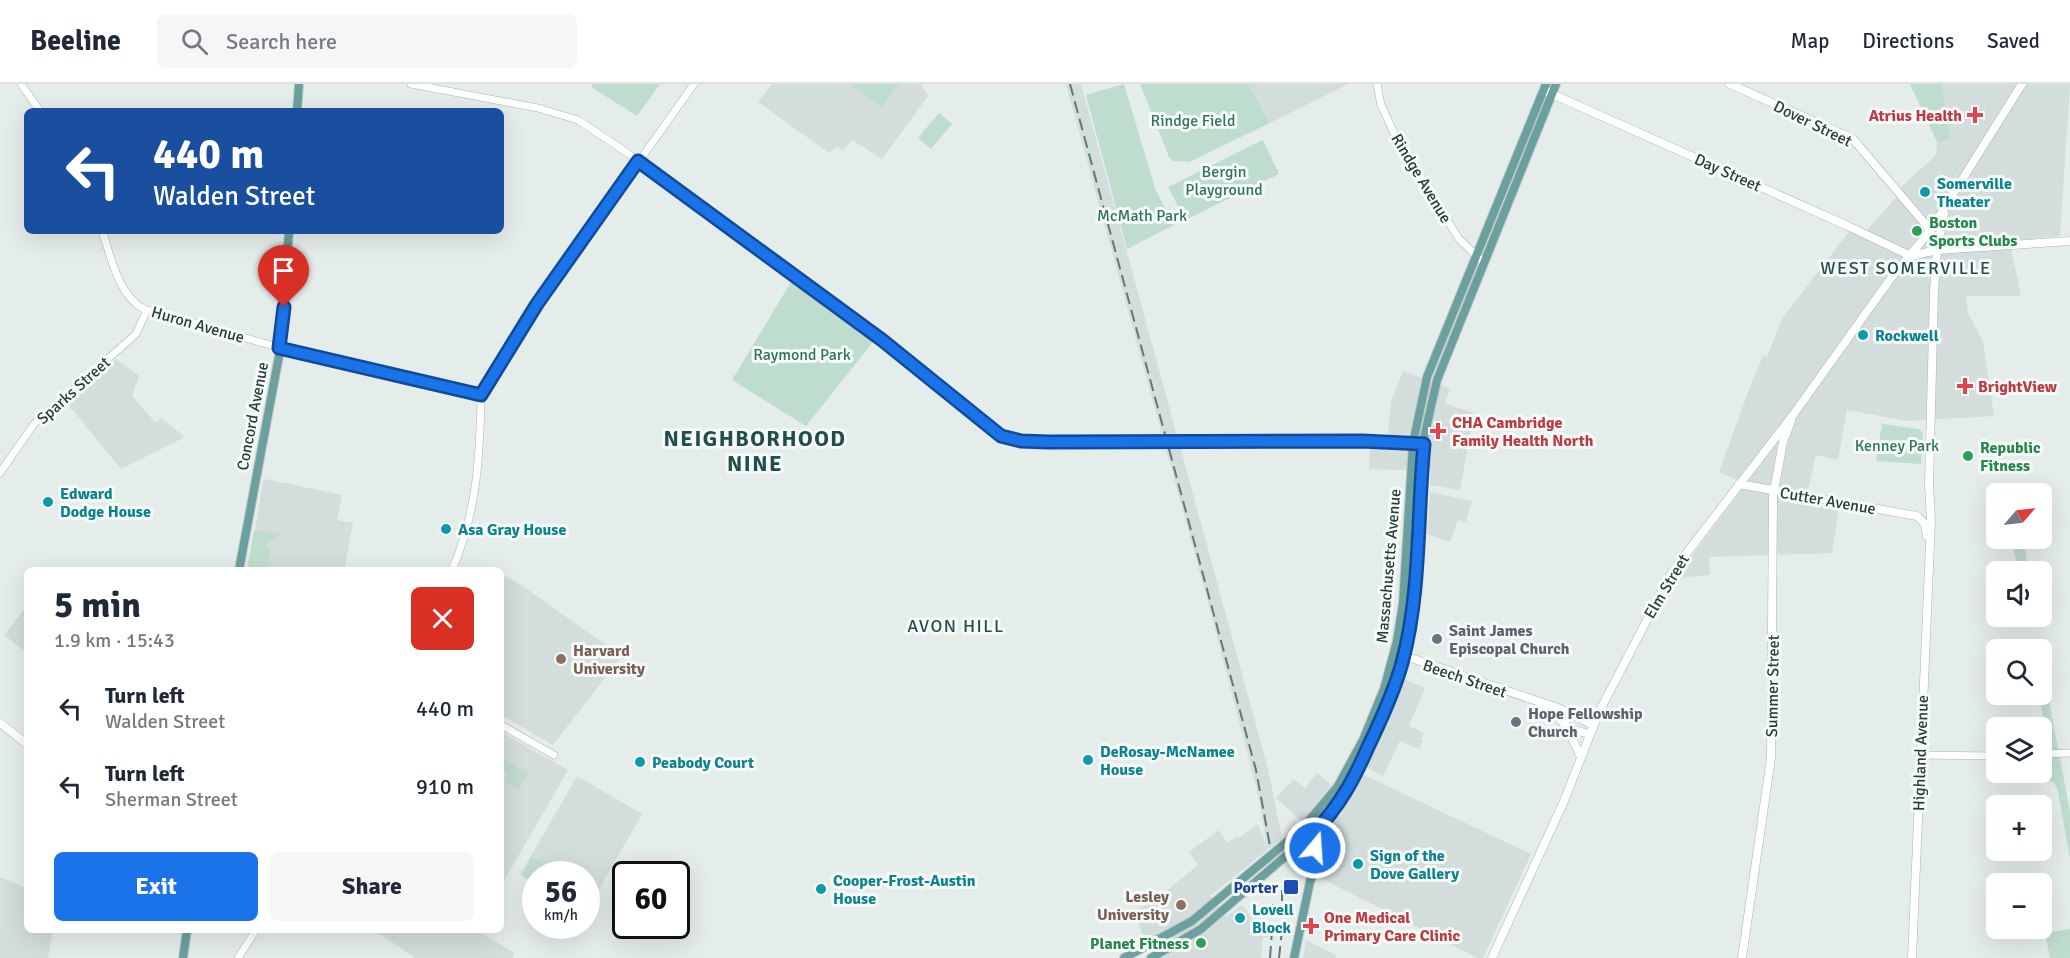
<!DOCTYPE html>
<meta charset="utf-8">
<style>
:root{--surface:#fff;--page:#f6f6f7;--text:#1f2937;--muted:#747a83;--line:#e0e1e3;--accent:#1a73e8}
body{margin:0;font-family:Signika,sans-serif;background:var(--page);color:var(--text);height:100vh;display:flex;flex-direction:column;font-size:22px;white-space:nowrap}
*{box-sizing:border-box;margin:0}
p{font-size:20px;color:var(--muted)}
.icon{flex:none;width:33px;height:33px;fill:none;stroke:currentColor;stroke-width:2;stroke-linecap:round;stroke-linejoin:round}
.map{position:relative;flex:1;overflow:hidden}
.drawer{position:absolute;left:24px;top:483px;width:480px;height:366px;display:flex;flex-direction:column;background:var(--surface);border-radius:9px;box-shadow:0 6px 24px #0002}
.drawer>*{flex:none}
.hud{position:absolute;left:24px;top:24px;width:480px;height:126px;border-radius:9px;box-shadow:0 6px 24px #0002;background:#1a4fa0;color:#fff;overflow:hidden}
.needle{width:39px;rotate:62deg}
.controls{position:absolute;left:1986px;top:399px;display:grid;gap:12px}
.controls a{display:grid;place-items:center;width:66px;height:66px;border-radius:9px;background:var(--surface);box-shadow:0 6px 24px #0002;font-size:30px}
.speed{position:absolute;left:522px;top:777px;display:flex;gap:12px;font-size:30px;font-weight:700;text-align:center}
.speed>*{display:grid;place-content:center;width:78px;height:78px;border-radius:50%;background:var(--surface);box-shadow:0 6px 24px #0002;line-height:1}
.speed small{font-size:15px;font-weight:400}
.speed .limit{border:3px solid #111;border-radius:9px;background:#fff;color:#111}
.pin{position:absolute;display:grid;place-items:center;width:51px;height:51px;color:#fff;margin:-62px -26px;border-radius:50% 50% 50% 0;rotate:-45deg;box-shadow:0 0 6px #0007}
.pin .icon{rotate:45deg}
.me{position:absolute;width:66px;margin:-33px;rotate:18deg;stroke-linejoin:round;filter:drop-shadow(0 0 4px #0008)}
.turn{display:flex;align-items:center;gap:21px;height:126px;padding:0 30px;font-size:27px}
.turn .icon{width:78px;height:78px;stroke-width:2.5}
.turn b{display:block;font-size:42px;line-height:51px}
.round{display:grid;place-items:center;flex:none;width:63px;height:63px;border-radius:9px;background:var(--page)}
.summary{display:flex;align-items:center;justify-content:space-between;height:102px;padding:0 30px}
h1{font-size:36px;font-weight:800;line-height:45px}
.primary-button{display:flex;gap:12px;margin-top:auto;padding:12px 30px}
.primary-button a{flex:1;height:69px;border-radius:9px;background:var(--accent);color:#fff;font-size:24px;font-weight:800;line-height:69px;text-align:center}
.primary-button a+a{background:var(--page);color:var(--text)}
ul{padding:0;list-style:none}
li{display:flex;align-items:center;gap:18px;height:78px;padding:0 30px}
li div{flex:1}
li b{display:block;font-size:22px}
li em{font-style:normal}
header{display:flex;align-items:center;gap:36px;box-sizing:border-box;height:84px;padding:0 30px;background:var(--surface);border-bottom:2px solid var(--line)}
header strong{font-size:28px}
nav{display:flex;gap:33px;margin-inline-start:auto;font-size:21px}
.search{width:420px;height:54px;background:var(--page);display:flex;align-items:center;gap:15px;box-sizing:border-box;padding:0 21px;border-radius:9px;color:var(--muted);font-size:22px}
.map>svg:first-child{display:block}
.built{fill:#d3dddb}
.green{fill:#bfddce}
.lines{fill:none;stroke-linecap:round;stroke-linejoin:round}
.tertiary-casing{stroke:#a8b5b3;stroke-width:8}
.secondary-casing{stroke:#a3b8b5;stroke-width:9}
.primary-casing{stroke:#c2c9c9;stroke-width:10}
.tertiary{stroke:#fff;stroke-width:7}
.secondary{stroke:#fff;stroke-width:8}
.primary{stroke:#6ca09e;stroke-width:8}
.rail{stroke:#5f7978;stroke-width:2;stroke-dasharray:12 6;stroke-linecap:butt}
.tertiary-bridge-casing{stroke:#a8b5b3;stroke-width:8;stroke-linecap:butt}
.tertiary-bridge{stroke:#fff;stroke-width:7}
.route-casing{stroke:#114b97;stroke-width:15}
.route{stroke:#1a73e8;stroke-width:10}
.health-dot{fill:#e0444e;stroke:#f5faf8;stroke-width:2}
.culture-dot{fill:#0f9aa8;stroke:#f5faf8;stroke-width:2}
.leisure-dot{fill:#2e9e5b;stroke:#f5faf8;stroke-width:2}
.worship-dot{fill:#6b7280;stroke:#f5faf8;stroke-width:2}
.education-dot{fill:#8d6e63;stroke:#f5faf8;stroke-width:2}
.transit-dot{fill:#1a4fb4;stroke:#f5faf8;stroke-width:2}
.labels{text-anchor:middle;stroke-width:6;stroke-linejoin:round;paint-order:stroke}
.health-label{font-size:16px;font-weight:bold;fill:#be3a42;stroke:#f5faf8;text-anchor:start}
.park-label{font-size:16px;fill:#317359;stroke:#f5faf8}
.street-label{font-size:16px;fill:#253e3d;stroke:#f5faf8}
.culture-label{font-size:16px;font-weight:bold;fill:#0d838f;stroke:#f5faf8;text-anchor:start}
.leisure-label{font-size:16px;font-weight:bold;fill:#27864d;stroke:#f5faf8;text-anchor:start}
.worship-label{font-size:16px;font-weight:bold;fill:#5b616d;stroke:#f5faf8;text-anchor:start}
.education-label{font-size:16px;font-weight:bold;fill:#785e54;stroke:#f5faf8;text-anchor:start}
.transit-label{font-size:16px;font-weight:bold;fill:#164399;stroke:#f5faf8;text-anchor:end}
.neighbourhood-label{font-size:18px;letter-spacing:1.5px;fill:#224f4e;stroke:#f5faf8}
.district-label{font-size:22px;font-weight:bold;letter-spacing:1.5px;fill:#224f4e;stroke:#f5faf8}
</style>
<header>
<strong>Beeline</strong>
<div class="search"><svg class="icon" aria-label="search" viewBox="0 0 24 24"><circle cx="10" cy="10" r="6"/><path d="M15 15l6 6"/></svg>Search here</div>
<nav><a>Map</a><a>Directions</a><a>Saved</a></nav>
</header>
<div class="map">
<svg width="2070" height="874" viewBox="0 0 2070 874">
<rect width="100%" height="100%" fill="#e5edeb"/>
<path class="built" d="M772,0H921L928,12L882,75L852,56L843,67L837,63L829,69L758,18Z
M1066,0H1081L1268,685L1282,754L1210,812L1226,833L1242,821L1253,835L1257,832L1258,846H1269V853L1263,854L1261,874H1153L1133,828L1159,813L1198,781L1189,768L1219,746L1227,758L1238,752L1239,754L1258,740L1267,763L1258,710L1210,526Z
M1248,0H1348L1270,39Z
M1941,0H2070L2060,152L2007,157L2012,168L2021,212H1966L1968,229L1983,257L1994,332L1907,337L1847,326L1838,376L1816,371L1808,406V419L1839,424L1832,469L1709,473L1710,491L1675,494L1746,400L1719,388L1751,300L1763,272L1767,273L1782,235L1854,141L1867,146L1902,107L1900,104L1936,71L1937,58L1951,55Z
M116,275L139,292L132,312L156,339L161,334L185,353L121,385L67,319Z
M1403,287L1450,304L1445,319L1474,329L1460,406L1430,401V387L1369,385L1370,363H1387L1391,317Z
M266,395L342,411L337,436L353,439L345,483L350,486H249L263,397Z
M1430,408L1472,417L1466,438L1458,436L1450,458L1427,450Z
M501,490L521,501L622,572L553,661L501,631Z
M27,522V569L4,551Z
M1403,595L1425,604L1409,642L1424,649L1421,656L1423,657L1419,665L1400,657L1383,692L1366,683L1389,634Z
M501,648L568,686L501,802Z
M1317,689L1331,701L1302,738L1276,714L1294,695L1305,704Z
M1362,690L1531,770L1483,874H1477L1321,794L1324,779L1320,765L1322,749L1330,737L1340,731Z
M577,692L642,730L587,826L586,790H536L535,800L520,791Z
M0,793L27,804V846H53L48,874H0Z
M374,846H476L515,869L512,874H415Z
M1306,856L1336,871L1335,874H1303Z"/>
<path class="green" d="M593,0H660L637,32L591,3Z
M851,0H899L881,23Z
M1124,0L1155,104L1174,141L1127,165L1086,11Z
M1140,0H1248L1270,39L1189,78L1173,77L1169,73Z
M1910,0H1941L1951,55L1937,58Z
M939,29L952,40L931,65L918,54Z
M1263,56L1279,90L1185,136L1168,103Z
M791,198L873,258L806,342L732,296Z
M1882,340L1919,345L1923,349L1921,380L1876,377Z
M254,446L280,450L266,461L270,466L268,476L271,486H247Z
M2012,455H2024L2028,487H2018Z
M2042,579L2070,728V775L2058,707L2054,698L2047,696L2044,675L2050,674L2039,611L2042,610Z
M501,674L528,689L518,706L504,698L508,690L501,685Z
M531,773L555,787L553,790H536L535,798L522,791Z
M2070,845V874H2050L2045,849Z"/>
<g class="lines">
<defs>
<path id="tertiary" d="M21,0L40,27
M411,0L538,24L578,36L629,70L882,256L1001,352L1021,357L1158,358
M1377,0L1381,21L1395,51L1459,155L1483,178
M102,147C111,172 118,212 144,225L316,274L481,311
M481,311L537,221L694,0
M1195,357L1417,359
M0,389L34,340L136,250L147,226
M452,486C477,429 480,372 481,311
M501,641L554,671
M2042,670L2070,669
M1919,671L1996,672
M238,874L256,846"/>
<path id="secondary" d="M1730,0L1853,55L1927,142L1937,165
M1543,6L1848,142L1911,172
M1911,172L1937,166L2070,157
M1739,400L1917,432
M1917,432L1925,440L1927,452
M1399,570L1558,624L1593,641
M1543,622L1571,645L1589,650
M0,639L27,660
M1566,642L1581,673
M1492,874L1564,717L1599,628L1672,488L1793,331L1891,194L1930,147L2022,0
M1742,874L1771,674L1773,412L1783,358L1791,337
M1912,874L1931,437L1929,401L1934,207L1937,166L1944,130"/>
<path id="primary" d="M297,27L299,0
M239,486L279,272L289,147
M1311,795L1319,781L1315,747
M183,874L187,846
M1124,874L1192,837L1301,746L1338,702L1363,656L1384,605L1397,557L1403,519L1413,359L1427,293L1546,0
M1151,874L1201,845L1324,739L1351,700L1383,632L1407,559L1412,523L1424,354L1437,296L1556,0
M1294,874L1311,793L1310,779L1301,755"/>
</defs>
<use href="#tertiary" class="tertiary-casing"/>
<use href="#secondary" class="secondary-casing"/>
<use href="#primary" class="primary-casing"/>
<use href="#tertiary" class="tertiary"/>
<use href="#secondary" class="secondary"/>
<use href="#primary" class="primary"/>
<path class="rail" d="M1070,0L1256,686L1270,762
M1282,806V817
M1282,821V832
M1273,832V817
M1270,874L1272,846
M1279,874L1282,846"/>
<defs>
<path id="tertiary-bridge" d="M1158,358L1195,357"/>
</defs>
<use href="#tertiary-bridge" class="tertiary-bridge-casing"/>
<use href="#tertiary-bridge" class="tertiary-bridge"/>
</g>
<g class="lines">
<defs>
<path id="route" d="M284,223L279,264L481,311L537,220L638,77L882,256L1001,352L1021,357L1048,358L1362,357L1424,360C1417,432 1421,509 1402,579C1394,608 1381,636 1368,663C1354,695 1339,723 1315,747V764"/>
</defs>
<use href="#route" class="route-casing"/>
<use href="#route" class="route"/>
</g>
<g class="health-dot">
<path d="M1972 22h6v6h6v6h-6v6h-6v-6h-6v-6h6z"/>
<path d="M1962 293h6v6h6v6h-6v6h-6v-6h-6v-6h6z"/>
<path d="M1435 338h6v6h6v6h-6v6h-6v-6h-6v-6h6z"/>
<path d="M1308 833h6v6h6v6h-6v6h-6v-6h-6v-6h6z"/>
</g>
<g class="culture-dot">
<circle cx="1925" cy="108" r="6"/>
<circle cx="1863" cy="251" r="6"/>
<circle cx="48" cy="418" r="6"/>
<circle cx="446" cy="445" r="6"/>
<circle cx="1088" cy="676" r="6"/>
<circle cx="640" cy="678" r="6"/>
<circle cx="1358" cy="780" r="6"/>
<circle cx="821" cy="805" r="6"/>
<circle cx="1240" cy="834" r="6"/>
</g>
<g class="leisure-dot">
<circle cx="1917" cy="147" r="6"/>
<circle cx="1968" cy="372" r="6"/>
<circle cx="1201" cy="859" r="6"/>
</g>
<g class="worship-dot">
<circle cx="1437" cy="555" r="6"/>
<circle cx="1516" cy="638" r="6"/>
</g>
<g class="education-dot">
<circle cx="561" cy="575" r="6"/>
<circle cx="1181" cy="821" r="6"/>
</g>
<rect class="transit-dot" x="1283" y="795" width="16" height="16" rx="3"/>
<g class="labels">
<g class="health-label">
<text x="1962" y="37" text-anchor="end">Atrius Health</text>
<text x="1978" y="308">BrightView</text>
<text x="1452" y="344">CHA Cambridge<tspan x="1452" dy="18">Family Health North</tspan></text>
<text x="1324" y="839">One Medical<tspan x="1324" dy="18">Primary Care Clinic</tspan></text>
</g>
<g class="park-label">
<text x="1193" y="42">Rindge Field</text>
<text x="1224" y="93">Bergin<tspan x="1224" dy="18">Playground</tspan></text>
<text x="1142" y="137">McMath Park</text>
<text x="802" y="276">Raymond Park</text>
<text x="1897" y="367">Kenney Park</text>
</g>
<g class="street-label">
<text transform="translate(1813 39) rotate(26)" y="6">Dover Street</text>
<text transform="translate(1728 88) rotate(24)" y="6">Day Street</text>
<text transform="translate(1422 94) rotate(59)" y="6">Rindge Avenue</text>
<text transform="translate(198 240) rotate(16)" y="6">Huron Avenue</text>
<text transform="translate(73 306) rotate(-42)" y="6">Sparks Street</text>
<text transform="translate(252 332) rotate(-79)" y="6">Concord Avenue</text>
<text transform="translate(1828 416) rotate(10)" y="6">Cutter Avenue</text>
<text transform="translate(1388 482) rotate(-85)" y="6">Massachusetts Avenue</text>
<text transform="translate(1666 502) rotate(-59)" y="6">Elm Street</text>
<text transform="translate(1465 594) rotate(19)" y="6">Beech Street</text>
<text transform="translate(1772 602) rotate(-89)" y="6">Summer Street</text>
<text transform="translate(1920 669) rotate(-88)" y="6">Highland Avenue</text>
</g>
<g class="culture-label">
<text x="1937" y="105">Somerville<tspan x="1937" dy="18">Theater</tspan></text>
<text x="1875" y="257">Rockwell</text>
<text x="60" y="415">Edward<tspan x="60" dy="18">Dodge House</tspan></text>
<text x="458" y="451">Asa Gray House</text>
<text x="1100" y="673">DeRosay-McNamee<tspan x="1100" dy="18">House</tspan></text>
<text x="652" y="684">Peabody Court</text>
<text x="1370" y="777">Sign of the<tspan x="1370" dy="18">Dove Gallery</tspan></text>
<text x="833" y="802">Cooper-Frost-Austin<tspan x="833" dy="18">House</tspan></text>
<text x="1252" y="831">Lovell<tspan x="1252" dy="18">Block</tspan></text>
</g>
<g class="leisure-label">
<text x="1929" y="144">Boston<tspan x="1929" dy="18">Sports Clubs</tspan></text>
<text x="1980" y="369">Republic<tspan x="1980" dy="18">Fitness</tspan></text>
<text x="1189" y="865" text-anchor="end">Planet Fitness</text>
</g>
<g class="worship-label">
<text x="1449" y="552">Saint James<tspan x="1449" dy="18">Episcopal Church</tspan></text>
<text x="1528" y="635">Hope Fellowship<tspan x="1528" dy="18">Church</tspan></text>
</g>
<g class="education-label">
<text x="573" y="572">Harvard<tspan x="573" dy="18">University</tspan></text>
<text x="1169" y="818" text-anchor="end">Lesley<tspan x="1169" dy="18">University</tspan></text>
</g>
<g class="transit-label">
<text x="1278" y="809">Porter</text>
</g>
<g class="neighbourhood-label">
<text x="1906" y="190">WEST SOMERVILLE</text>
<text x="956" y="548">AVON HILL</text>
</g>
<g class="district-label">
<text x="755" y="362">NEIGHBORHOOD<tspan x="755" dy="25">NINE</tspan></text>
</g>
</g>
</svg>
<div class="controls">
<a><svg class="needle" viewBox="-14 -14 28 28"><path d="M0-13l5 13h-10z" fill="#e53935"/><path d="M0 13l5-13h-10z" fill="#747a83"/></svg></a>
<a><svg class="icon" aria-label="sound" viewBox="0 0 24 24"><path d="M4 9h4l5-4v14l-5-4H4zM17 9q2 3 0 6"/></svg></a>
<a><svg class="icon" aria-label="search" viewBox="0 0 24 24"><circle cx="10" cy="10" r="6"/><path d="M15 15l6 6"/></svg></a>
<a><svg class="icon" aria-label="layers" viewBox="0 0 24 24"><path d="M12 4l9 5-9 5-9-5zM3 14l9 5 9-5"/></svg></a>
<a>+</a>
<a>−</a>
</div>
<div class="speed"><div>56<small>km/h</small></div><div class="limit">60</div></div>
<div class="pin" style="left:284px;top:223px;background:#d93025"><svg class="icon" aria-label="arrive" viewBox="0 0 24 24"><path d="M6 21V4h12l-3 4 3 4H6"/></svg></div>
<svg class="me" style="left:1315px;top:764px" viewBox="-20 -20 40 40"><circle r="17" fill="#1a73e8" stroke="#fff" stroke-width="3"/><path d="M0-11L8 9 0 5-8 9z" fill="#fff"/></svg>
<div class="hud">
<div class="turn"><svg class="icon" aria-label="left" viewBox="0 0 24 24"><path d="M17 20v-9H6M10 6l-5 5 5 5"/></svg><div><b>440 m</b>Walden Street</div></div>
</div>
<section class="drawer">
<div class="summary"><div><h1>5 min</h1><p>1.9 km · 15:43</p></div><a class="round" style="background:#d93025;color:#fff"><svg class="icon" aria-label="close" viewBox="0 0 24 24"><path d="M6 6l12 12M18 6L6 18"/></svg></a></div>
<ul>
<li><svg class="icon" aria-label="left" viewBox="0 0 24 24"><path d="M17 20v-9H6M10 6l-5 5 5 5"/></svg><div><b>Turn left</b><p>Walden Street</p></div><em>440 m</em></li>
<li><svg class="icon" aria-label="left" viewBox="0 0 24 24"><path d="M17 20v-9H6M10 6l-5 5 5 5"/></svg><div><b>Turn left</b><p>Sherman Street</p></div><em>910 m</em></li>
</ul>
<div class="primary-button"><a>Exit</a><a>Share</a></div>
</section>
</div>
